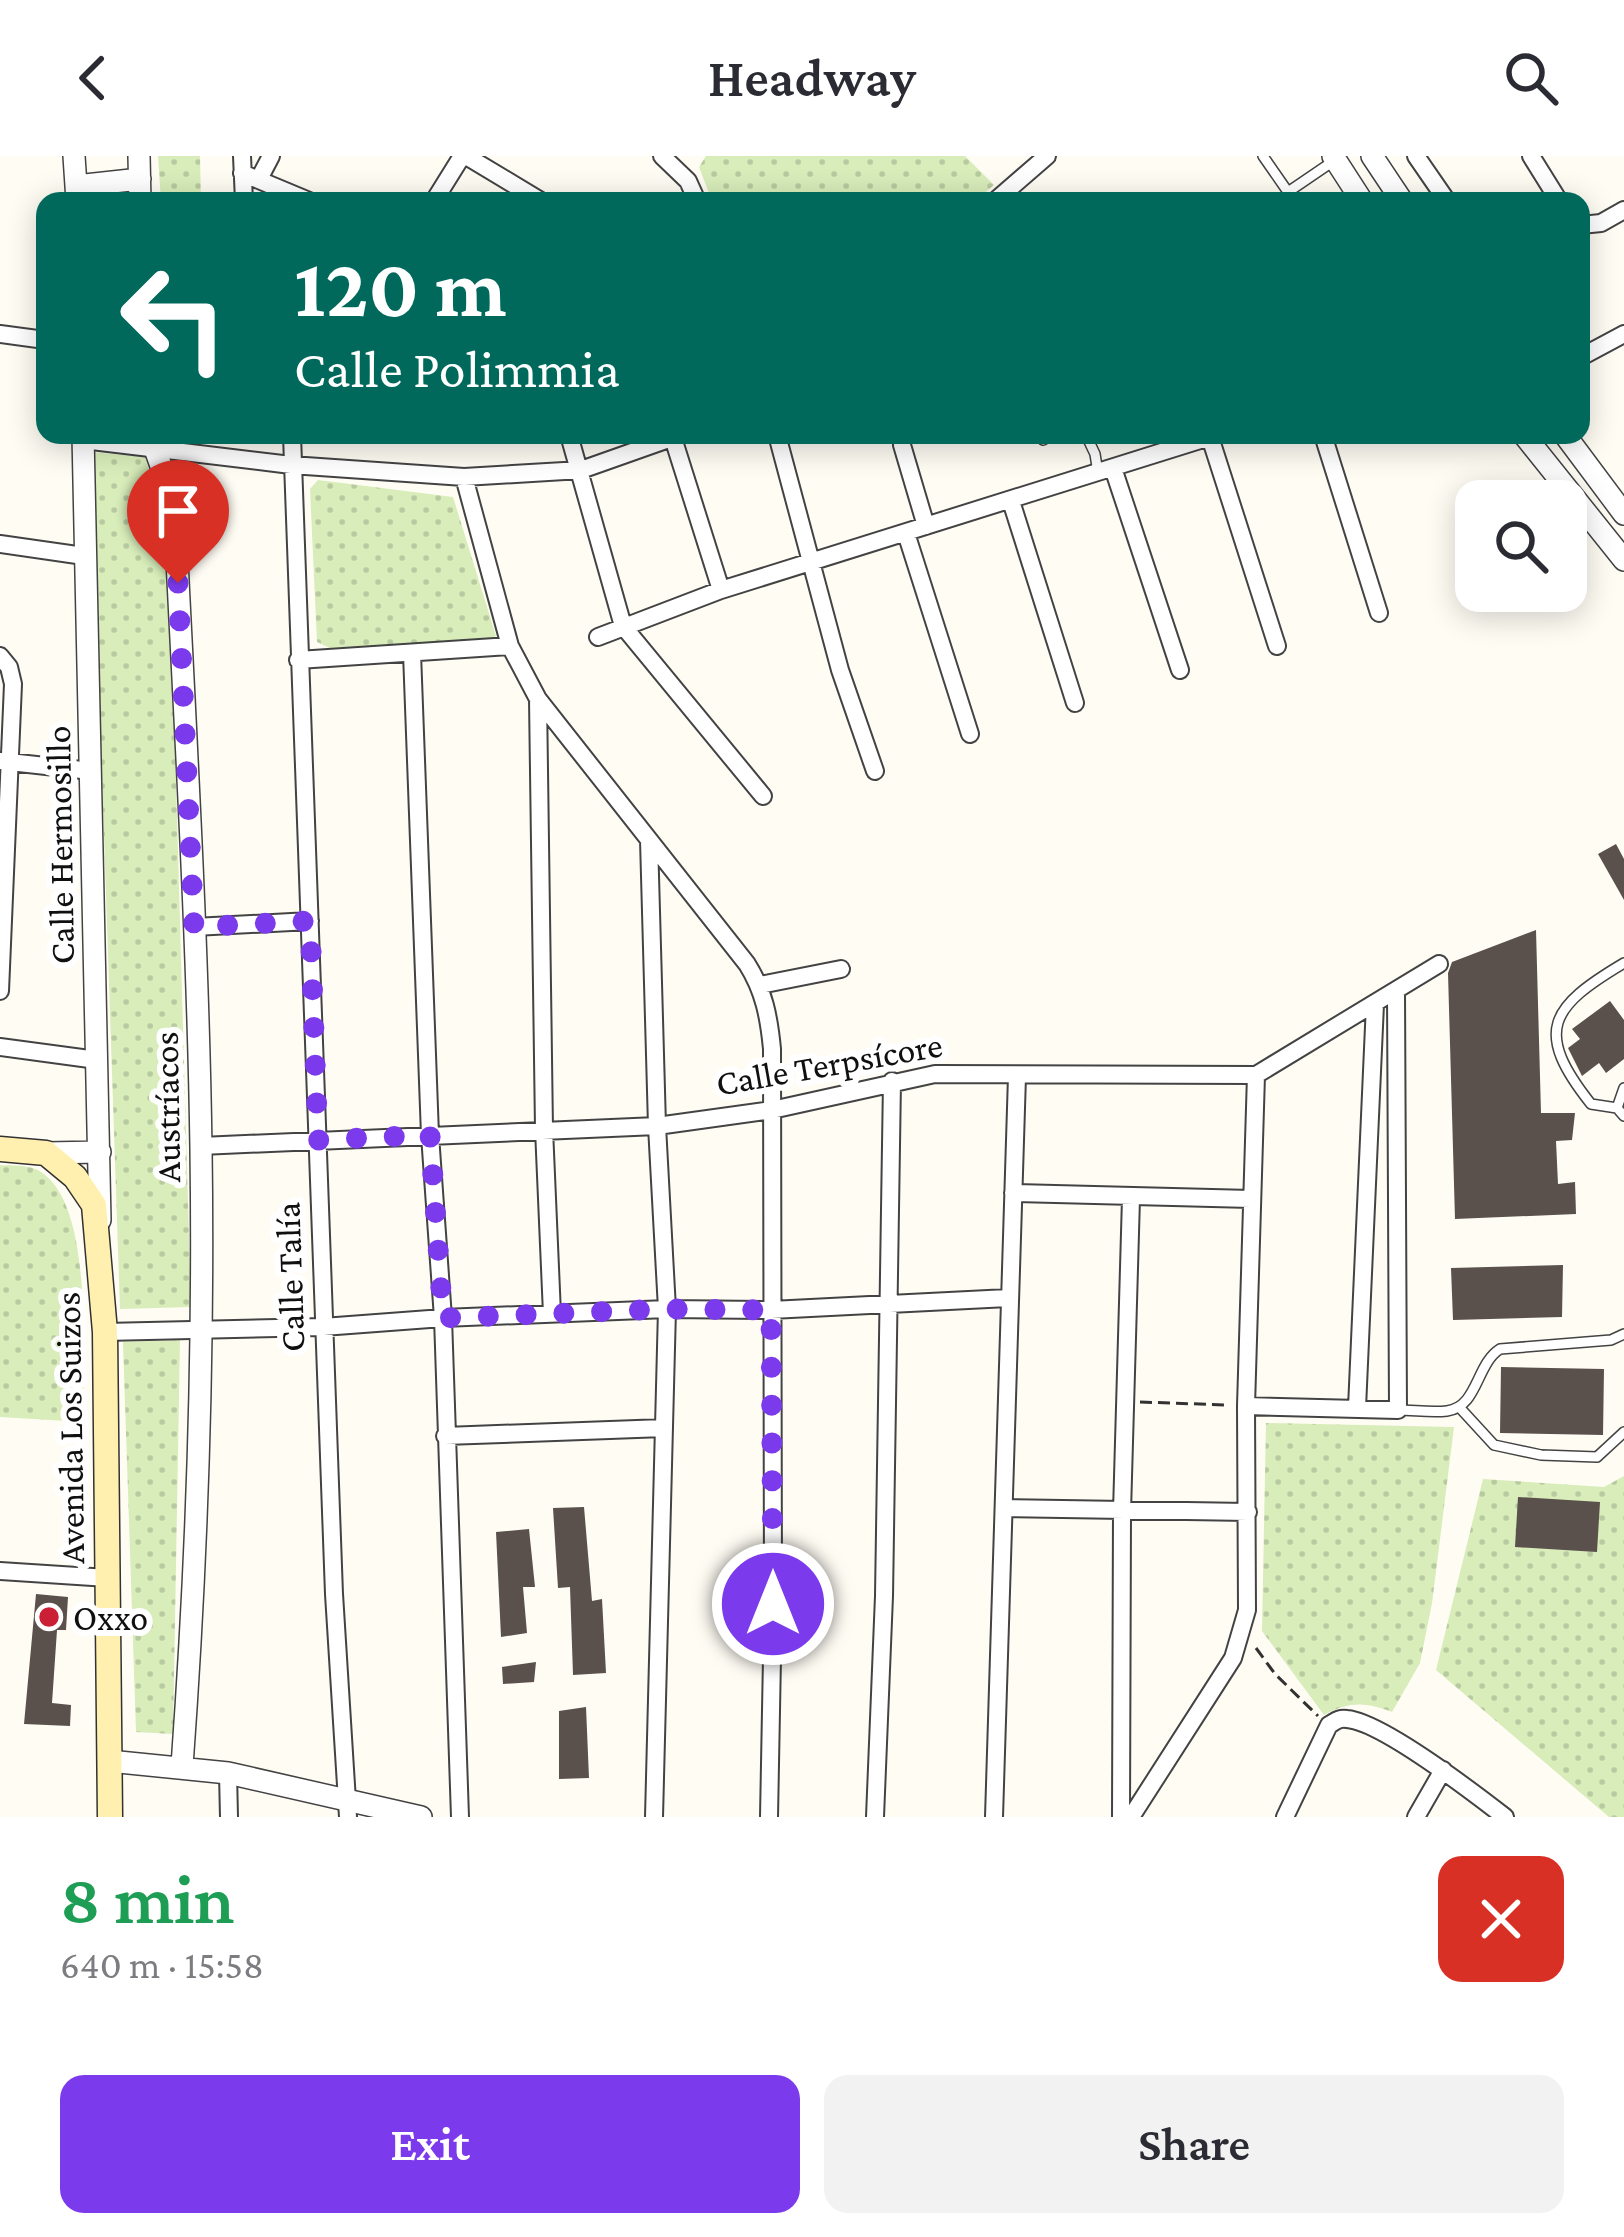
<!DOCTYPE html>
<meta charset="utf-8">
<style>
:root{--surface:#fff;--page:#f2f2f3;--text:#2b2b33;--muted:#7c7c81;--accent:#7c3aed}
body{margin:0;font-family:"Crimson Pro",serif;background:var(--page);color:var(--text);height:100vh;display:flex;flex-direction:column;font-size:45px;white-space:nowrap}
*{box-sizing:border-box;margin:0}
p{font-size:39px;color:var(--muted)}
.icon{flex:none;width:66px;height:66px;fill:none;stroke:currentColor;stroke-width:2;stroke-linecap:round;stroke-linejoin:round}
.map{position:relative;height:1661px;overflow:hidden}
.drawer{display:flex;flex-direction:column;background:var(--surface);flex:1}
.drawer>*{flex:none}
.top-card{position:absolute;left:36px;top:36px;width:1554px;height:252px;border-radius:24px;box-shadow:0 6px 30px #0003;background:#00695c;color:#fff;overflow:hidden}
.tools{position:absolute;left:1455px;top:324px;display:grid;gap:24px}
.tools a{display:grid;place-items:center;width:132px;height:132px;border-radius:24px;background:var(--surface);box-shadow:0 6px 30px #0003;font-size:60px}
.pin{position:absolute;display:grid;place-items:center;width:102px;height:102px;color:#fff;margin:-123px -51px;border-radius:50% 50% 50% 0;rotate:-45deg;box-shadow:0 0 12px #0007}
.pin .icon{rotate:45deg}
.me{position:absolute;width:132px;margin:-66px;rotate:0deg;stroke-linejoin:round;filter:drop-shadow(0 0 9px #0008)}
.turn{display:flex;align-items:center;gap:42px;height:252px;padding:0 60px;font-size:54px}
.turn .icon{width:156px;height:156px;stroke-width:2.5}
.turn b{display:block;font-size:84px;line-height:102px}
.round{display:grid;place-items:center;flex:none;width:126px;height:126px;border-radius:24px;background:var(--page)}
.overview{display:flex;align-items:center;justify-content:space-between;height:204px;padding:0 60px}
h1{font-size:72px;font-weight:600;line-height:90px;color:#1e9e55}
.cta{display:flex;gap:24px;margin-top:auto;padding:24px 60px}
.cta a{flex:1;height:138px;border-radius:24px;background:var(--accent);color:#fff;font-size:48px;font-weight:600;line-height:138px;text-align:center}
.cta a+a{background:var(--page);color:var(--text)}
header{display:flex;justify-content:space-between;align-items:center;height:156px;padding:0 60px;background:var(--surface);font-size:54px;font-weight:600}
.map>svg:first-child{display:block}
.grass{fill:url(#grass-dots)}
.building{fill:#5a504c}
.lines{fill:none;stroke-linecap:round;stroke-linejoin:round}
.service-casing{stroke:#434343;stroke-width:12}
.minor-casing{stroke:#434343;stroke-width:20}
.tertiary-casing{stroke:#434343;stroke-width:24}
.secondary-casing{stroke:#323232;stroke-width:27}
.path{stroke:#323232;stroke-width:3;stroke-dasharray:12 6;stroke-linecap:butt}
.service{stroke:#fff;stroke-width:9}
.minor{stroke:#fff;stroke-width:16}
.tertiary{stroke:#fff;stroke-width:21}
.secondary{stroke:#fff0af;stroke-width:24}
.route{stroke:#7c3aed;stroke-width:21;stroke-dasharray:0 37.8}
.poi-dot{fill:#ca1f34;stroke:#fff;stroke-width:4.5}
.labels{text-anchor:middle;stroke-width:12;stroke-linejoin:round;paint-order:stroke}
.street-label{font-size:36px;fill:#101010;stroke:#fff}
.poi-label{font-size:36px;fill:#101010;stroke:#fff;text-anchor:start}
</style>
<header><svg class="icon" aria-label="back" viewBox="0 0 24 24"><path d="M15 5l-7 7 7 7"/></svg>Headway<svg class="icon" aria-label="search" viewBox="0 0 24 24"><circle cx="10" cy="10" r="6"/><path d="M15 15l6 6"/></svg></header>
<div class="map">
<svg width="1624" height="1661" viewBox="0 0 1624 1661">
<defs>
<pattern id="grass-dots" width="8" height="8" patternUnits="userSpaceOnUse" patternTransform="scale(3)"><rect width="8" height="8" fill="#d8edba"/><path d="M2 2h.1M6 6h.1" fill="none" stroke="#b8ca9f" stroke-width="1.8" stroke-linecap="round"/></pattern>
</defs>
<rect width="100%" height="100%" fill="#fffcf4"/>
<path class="grass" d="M158,0H200L201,45H161Z
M706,0H965L994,29L975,45H712L699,11Z
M91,296L145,301L169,382L191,1151L120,1153Z
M318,324L453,341L496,480L483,487L332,493L317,486L310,333Z
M0,1009C16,1010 33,1008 45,1019C94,1058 82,1206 84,1266L0,1261Z
M180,1184L173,1578L136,1576L123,1186Z
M1266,1267L1454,1271L1432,1447L1420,1507L1392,1556C1366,1546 1349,1545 1324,1559L1262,1475Z
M1624,1320V1661H1609L1436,1514L1483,1323L1604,1331Z"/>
<path class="building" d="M1616,688L1624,703V744L1598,698Z
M1536,774L1541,957H1575L1572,984L1556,985L1558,1028L1575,1026L1576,1058L1455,1063L1448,817L1452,806Z
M1610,845L1624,864V903L1606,917L1599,907L1582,920L1568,892L1580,883L1572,873Z
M1563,1109L1562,1161L1453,1164L1451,1112Z
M1501,1211L1604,1213L1603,1279L1500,1277Z
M1518,1341L1600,1346L1597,1396L1515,1391Z
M584,1351L592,1445L602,1443L606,1517L573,1519L570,1431L558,1432L553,1352Z
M529,1373L535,1431H523L527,1477L501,1481L496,1376Z
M36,1438L68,1441L66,1474H57L52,1547L71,1549L70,1570L24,1568Z
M536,1506L534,1526L503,1528L502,1511Z
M586,1551L589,1622L559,1623V1555Z"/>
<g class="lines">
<defs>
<path id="service" d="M1263,0L1288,36L1335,4
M1086,279L1095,298L1098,317
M1043,284L1052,279
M1624,932L1617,952L1624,960
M1617,952L1591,948C1533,875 1550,851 1624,807
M1460,1252L1494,1289L1541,1299L1597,1301L1624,1276
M1398,1254C1414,1254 1431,1257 1447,1255C1478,1251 1476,1208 1500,1193L1611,1184L1624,1178"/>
<path id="minor" d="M242,0L244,45
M466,0L541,45
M662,0L688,25L697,45
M1416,0L1447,45
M1531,0L1559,45
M242,17L309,45
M259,23L271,0
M434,45L462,0
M995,45L1047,0
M1581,69L1601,67L1624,54
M0,178L45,184
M1581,201L1624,178
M292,279L334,1438L348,1661
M569,279L623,470L763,640
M777,279L840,514L875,615
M1323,279L1379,457
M1210,281L1277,490
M673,282L721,434
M83,284L291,309L464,321L581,314L680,279
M902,289L926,370
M1113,312L1180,514
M464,321L510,490L538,543L544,973L552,1158
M1011,345L1075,547
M906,377L970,578
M0,388L84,400
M598,481L721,434L1216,279
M412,497L430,979L443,1162L460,1661
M0,500L9,511L13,528L0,835
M298,504L510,490
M538,543L747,808C764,835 769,861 772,893L773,1448L769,1661
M0,605L91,615
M649,684L657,970L667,1153L654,1661
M194,771L310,765
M760,829L841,813
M0,891L97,904
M201,990L657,970L772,954L935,918L1256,919L1439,808
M1013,1037L1251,1043
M105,1176L323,1171L443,1162L667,1153L771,1154L1008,1142
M1246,1250L1398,1254L1396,835
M1357,1252L1375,848
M445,1280L664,1272
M1004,1352L1248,1356
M0,1415L108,1422
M228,1617L229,1661
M875,1661L884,1440L892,925
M994,1661L1017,920
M1121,1661L1122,1356L1131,1042
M1131,1661L1233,1502L1247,1454L1246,1250L1256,919
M1285,1661L1329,1569C1336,1565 1338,1562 1347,1563C1382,1566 1474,1637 1505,1661
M1416,1661L1443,1614"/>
<path id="tertiary" d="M74,0L77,45
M139,0L140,45
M1333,0L1362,45
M1372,0L1402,45
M76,30L140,23
M83,279L100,1064
M150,279L171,338L176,384C186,587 198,790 201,993C204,1199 197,1404 182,1610
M1524,279L1624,404
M1565,279L1624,358
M46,997L100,996
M109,1605L228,1617L421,1661"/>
<path id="secondary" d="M0,993L46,997L75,1021L94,1049L105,1176L110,1661"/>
</defs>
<use href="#service" class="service-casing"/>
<use href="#minor" class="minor-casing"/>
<use href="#tertiary" class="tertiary-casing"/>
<use href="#secondary" class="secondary-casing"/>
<path class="path" d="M1140,1246L1227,1249
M1256,1492L1275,1518L1318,1560"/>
<use href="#service" class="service"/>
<use href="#minor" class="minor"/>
<use href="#tertiary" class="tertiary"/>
<use href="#secondary" class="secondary"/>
</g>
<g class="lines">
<path class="route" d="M178,427L194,771L310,765L318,984L430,979L443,1162L667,1153L771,1154L773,1448"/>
</g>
<circle class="poi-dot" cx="49" cy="1461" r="12"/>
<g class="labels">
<g class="street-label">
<text transform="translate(59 689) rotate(-91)" y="13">Calle Hermosillo</text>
<text transform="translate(829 907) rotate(-10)" y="13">Calle Terpsícore</text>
<text transform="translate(166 951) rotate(-91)" y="13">Austríacos</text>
<text transform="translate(289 1121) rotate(-92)" y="13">Calle Talía</text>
<text transform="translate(69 1272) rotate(-91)" y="13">Avenida Los Suizos</text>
</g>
<g class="poi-label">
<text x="73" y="1474">Oxxo</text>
</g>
</g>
</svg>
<div class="tools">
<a><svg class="icon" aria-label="search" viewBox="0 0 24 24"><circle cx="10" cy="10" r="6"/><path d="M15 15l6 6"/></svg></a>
</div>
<div class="pin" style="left:178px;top:427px;background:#d93025"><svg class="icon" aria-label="arrive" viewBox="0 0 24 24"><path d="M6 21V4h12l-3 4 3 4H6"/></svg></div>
<svg class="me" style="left:773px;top:1448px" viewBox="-20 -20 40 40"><circle r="17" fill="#7c3aed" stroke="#fff" stroke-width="3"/><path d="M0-11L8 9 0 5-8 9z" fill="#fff"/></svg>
<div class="top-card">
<div class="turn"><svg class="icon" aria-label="left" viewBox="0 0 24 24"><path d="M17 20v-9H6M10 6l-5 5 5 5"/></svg><div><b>120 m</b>Calle Polimmia</div></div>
</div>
</div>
<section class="drawer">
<div class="overview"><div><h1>8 min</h1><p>640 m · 15:58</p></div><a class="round" style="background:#d93025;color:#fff"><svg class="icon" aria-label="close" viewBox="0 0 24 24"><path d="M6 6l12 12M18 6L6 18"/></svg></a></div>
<div class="cta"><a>Exit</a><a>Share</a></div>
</section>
